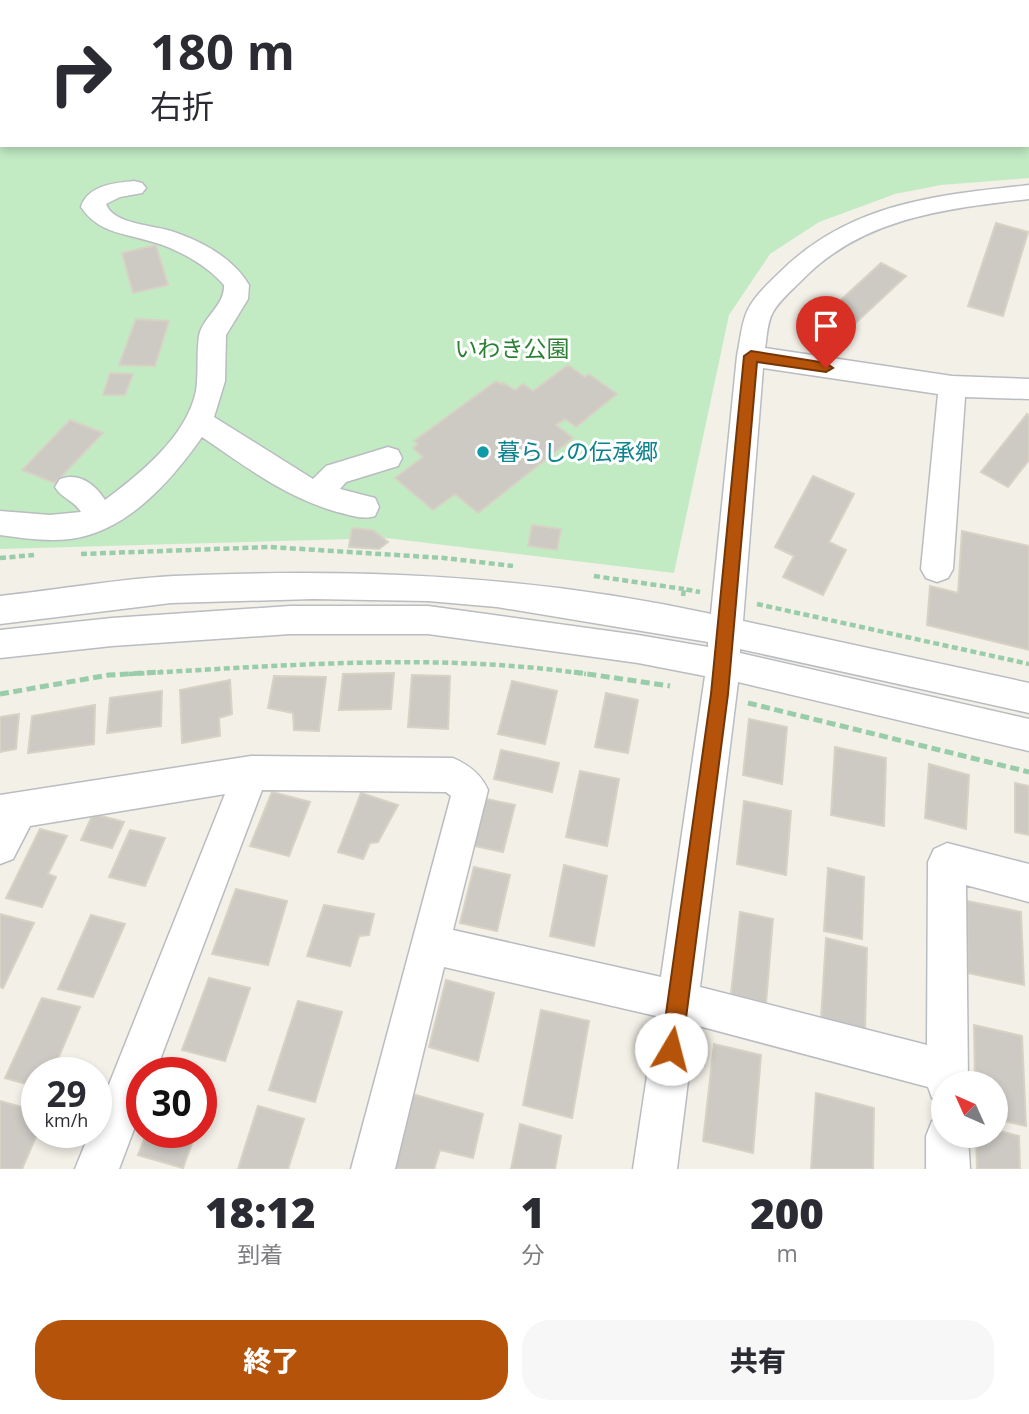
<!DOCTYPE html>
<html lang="ja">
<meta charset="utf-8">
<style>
:root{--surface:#fff;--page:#f7f7f7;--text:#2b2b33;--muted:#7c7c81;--accent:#b45309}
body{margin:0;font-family:"Open Sans","Noto Sans JP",sans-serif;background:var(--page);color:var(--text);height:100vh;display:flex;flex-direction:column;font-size:26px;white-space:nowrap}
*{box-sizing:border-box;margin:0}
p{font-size:23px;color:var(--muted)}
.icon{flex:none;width:38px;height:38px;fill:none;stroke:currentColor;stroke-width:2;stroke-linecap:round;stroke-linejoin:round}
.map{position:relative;height:1169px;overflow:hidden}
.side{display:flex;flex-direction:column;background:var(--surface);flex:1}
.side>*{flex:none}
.guide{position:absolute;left:0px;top:0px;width:1029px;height:147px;box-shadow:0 4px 10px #0003;background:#fff;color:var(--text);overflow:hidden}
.needle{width:46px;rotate:315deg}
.buttons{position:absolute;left:931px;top:1071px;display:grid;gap:14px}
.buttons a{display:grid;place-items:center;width:77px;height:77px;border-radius:50%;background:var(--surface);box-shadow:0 4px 10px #0003;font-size:35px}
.speed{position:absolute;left:21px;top:1057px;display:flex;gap:14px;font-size:35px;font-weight:700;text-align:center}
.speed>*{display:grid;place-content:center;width:91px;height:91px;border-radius:50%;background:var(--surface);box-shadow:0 4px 10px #0003;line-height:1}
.speed small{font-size:18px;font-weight:400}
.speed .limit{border:10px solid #d22;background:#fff;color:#111}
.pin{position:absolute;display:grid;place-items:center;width:60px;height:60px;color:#fff;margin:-72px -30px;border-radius:50% 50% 50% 0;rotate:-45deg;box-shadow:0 0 7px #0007}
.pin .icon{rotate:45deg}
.me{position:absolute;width:77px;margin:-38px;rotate:8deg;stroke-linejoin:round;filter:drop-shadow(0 0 5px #0008)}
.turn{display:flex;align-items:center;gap:24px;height:147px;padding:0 35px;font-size:32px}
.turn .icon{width:91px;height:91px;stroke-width:2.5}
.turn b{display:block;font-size:49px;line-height:60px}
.eta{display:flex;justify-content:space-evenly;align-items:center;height:119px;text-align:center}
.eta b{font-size:42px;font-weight:800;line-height:49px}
.button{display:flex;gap:14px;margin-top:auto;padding:14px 35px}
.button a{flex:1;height:80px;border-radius:28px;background:var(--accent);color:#fff;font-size:28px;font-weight:800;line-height:80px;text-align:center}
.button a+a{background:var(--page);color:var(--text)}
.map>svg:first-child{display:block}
.green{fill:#c2ebc3;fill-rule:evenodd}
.building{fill:#cdcac4;stroke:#d7d2c4;stroke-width:2}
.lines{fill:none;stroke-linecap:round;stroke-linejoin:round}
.minor-casing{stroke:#b9bcc1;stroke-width:3}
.path-far2{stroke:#99cdaa;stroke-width:3.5;stroke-dasharray:5 2.5;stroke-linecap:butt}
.path-far1{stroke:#99cdaa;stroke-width:4.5;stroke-dasharray:6 3.5;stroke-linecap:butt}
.path{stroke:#99cdaa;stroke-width:5;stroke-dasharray:9 4.5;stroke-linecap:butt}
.minor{fill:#fff;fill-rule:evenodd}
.route{fill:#b45309;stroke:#753606;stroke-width:2}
.culture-dot{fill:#0f9aa8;stroke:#fff;stroke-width:2.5}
.labels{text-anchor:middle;stroke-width:6;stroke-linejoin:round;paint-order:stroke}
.park-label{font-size:23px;fill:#2c8133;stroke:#fff}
.culture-label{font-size:23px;fill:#0d838f;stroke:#fff;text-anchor:start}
</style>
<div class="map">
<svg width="1029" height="1169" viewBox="0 0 1029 1169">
<rect width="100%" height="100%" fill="#f2f0e7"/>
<path class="green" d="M0,0H1029V178L941,185L895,194L819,222L770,254L729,315L674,573L386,538L0,549ZM2,2H1027V145H2Z"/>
<path class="building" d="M996,223L1028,232L1003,316L968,306Z
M156,245L168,285L133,293L122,253Z
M881,263L906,276L834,343L809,329Z
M136,319L169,321L155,366L119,365Z
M568,365L585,377L589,374L617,394L576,427L565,419L556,425L573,438L478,513L455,494L433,510L395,478L423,457L413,448L418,444L414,441L496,381L501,384L503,383L515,390L523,384L533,391Z
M110,373L133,374L125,395H103Z
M1027,414L1029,416V460L1008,487L981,472Z
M70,420L103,433L55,483L22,470Z
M813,476L854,494L829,542L846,550L823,595L783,577L794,556L775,547Z
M532,525L561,529L557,550L528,546Z
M352,528L373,530L388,542L379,549L349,547Z
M962,531L1029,546V650L927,625L930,586L958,593Z
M394,673L391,709L339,710L343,674Z
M412,675L450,676L448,729L408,727Z
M274,676L326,677L319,731L294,730L293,713L268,708Z
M230,680L232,714L219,718L220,736L182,743L180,690Z
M512,681L557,691L545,744L498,734Z
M162,691L161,726L107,733L110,698Z
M606,693L638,700L628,753L595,747Z
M95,705L94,744L28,753L32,716Z
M19,714L16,749L0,752V717Z
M749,719L787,727L782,784L743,775Z
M835,747L886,758L884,826L831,815Z
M501,750L559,763L552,792L494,779Z
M929,764L969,775L966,829L925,818Z
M580,771L619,779L607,846L566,837Z
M1015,783L1029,786V835L1015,832Z
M272,792L310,802L289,856L250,846Z
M361,793L398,805L378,842L370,843L363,859L338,852Z
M482,798L515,805L503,852L470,845Z
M744,801L791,811L786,875L737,864Z
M93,814L124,822L112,848L81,840Z
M40,829L67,836L48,874L56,877L42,907L6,898Z
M130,830L165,838L145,886L109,877Z
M564,865L607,876L594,946L550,936Z
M474,867L510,875L497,931L460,923Z
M828,868L864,877L862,939L824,931Z
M236,889L287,901L268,965L212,954Z
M967,901L1021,912L1024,985L968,973Z
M324,905L374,914L369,935L359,936L350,966L307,956Z
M740,912L773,919L766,1003L731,994Z
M0,914L34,923L3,988L0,987Z
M91,915L125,924L93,997L58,989Z
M826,938L867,948L865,1030L821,1019Z
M209,978L250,988L225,1061L182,1050Z
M446,980L494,993L478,1061L429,1047Z
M42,998L80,1007L52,1073H37V1087L5,1078Z
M298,1001L342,1012L315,1102L269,1090Z
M541,1010L589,1021L572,1118L523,1105Z
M974,1025L1022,1036L1026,1126L996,1119V1083H975Z
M714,1044L761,1055L753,1153L703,1141Z
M201,1084L212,1087L201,1116Z
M816,1093L874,1108L873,1169H811Z
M412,1094L483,1114L473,1158L440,1150L434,1169H394Z
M0,1101L37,1111L38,1132L22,1169H0Z
M258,1106L304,1119L288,1169H238Z
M520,1124L561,1136L555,1169H511Z
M996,1130L1019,1136L1020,1169H977L976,1136H996Z
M147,1132H196L183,1168L138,1155Z"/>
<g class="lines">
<defs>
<path id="minor" d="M134,181L142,183L146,188L142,193L120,197L106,204C113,225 156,225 174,232C203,242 233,258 249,285L248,299L226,335L225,381L214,417L313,479L326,466L388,447L398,450L402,458L398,466L346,482L340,489L375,498L379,507L375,516C361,520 351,515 337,512C283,496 248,468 202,437C171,481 127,532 70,539C47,542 23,538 0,535V511L50,515L81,512C74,500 62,499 55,487L60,479C79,472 95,484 105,500C140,474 187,436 196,391C199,374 196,345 200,332C206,315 225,304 224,285C208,266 178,249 153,242C125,233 99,234 81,207C88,185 114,183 134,181Z
M1029,185V199C946,209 863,217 802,280C792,290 780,300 773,312C767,322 767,337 765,348L952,376L1029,379V399L965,397L953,569L948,578L937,582L926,578L921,569L938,394L763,368L743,621L1029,683V713L740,649V653L1029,719V751L738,682L700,987L927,1045L928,862L934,849L947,843L1029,864V902L966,885L968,1083H943V1102L932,1098L928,1087L695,1025L677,1169H633L656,1016L444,967L395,1169H351L451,796L446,792L262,790L155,1073H142V1108L119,1169H75L90,1132H96V1117L225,794L30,826L13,859L0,864V795L251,756L453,758C469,765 481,774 488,790L453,930L661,977L705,676L638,663L428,634H290L112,646L0,658V630L112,618L290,606H428L638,635L708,647V642L497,607L428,601L313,599L171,603L0,624V596C58,590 116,579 174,576C355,568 533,575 711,614L737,356C740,342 741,327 746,314C752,298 767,285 779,273C849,203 936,195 1029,185Z
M943,1116V1136H968L970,1169H926V1136L932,1121Z"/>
</defs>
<use href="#minor" class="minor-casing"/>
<path class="path-far2" d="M367,0L369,2
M539,0L541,2
M993,0L996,2"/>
<path class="path-far1" d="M81,554L270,547L444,558L513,566
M0,558L34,555
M594,576L684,589
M683,596L684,589L700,592
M757,604L1029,664
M129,674C281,666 435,652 586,674"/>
<path class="path" d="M574,672L670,686
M0,694L109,675L162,672
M748,703L1029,772"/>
<use href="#minor" class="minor"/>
</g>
<path class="route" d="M751,351L826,363L833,368L826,372L757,362L728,694L682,1049L679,1056L671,1059L664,1056L661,1049L711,694L744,356Z"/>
<circle class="culture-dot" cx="483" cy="452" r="7"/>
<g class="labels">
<g class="park-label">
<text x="512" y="357">いわき公園</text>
</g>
<g class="culture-label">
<text x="497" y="460">暮らしの伝承郷</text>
</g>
</g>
</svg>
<div class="buttons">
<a><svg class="needle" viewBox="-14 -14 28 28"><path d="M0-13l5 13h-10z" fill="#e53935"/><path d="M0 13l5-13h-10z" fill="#7c7c81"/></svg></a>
</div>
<div class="speed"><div>29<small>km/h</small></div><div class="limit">30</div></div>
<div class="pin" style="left:826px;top:368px;background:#d93025"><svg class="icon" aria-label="arrive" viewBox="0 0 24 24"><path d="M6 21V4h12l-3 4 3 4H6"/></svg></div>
<svg class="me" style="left:671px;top:1049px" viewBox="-20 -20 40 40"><circle r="19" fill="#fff"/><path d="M0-13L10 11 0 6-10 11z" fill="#b45309"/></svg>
<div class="guide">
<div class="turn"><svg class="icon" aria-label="right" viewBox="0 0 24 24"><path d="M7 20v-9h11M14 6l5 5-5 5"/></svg><div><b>180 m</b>右折</div></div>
</div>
</div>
<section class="side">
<div class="eta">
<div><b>18:12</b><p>到着</p></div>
<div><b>1</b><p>分</p></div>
<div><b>200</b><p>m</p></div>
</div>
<div class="button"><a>終了</a><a>共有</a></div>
</section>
